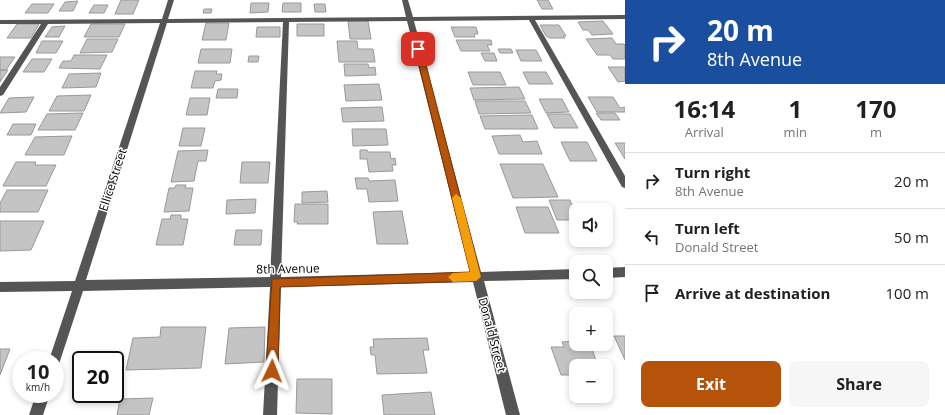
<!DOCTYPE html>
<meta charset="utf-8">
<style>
:root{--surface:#fff;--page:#f6f6f6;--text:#202124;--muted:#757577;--line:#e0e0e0;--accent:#b45309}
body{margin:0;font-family:"Open Sans",sans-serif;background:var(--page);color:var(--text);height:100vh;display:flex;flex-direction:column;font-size:15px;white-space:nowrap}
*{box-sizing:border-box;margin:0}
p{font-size:13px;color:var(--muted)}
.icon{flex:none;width:22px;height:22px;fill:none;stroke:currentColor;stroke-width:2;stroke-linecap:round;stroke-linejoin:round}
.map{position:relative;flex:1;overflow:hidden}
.side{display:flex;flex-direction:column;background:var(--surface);width:320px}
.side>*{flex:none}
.top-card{background:#1a4fa0;color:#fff;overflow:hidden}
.buttons{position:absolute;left:569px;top:203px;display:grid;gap:8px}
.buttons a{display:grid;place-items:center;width:44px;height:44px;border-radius:8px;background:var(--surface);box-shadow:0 2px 6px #0003;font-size:20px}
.speed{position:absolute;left:12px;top:351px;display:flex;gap:8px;font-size:20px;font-weight:700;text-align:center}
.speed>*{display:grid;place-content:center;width:52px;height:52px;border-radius:50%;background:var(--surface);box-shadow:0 2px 6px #0003;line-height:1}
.speed small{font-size:10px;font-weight:400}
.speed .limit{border:2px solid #111;border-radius:6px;background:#fff;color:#111}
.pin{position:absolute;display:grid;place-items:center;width:34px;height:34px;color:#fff;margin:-17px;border-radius:8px;box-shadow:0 2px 6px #0006}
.me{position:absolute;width:44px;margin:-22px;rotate:2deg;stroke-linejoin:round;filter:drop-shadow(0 0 3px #0008)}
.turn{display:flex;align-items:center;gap:14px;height:84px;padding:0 16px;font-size:18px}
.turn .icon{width:52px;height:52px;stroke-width:2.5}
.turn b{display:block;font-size:28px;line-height:34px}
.eta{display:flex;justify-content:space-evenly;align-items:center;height:68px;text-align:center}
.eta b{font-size:24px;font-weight:700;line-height:28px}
.primary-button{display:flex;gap:8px;margin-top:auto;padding:8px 16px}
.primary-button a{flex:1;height:46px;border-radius:8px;background:var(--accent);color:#fff;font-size:16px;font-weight:700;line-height:46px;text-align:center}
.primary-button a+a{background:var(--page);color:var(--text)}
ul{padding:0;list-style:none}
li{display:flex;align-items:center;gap:12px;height:56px;padding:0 16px;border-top:1px solid var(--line)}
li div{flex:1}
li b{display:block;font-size:15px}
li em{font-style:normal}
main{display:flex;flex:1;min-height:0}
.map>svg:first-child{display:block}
.building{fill:#c4c4c4;stroke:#999}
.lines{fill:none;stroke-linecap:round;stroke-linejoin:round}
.minor{fill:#555;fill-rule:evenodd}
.route{fill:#b45309;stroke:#753606}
.slow{fill:#f59e0b}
.labels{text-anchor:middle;stroke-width:3;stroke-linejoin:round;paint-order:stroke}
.street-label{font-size:12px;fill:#000;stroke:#fff}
</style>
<main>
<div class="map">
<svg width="625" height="415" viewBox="0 0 625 415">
<rect width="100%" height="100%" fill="#fff"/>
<path class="building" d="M121,0H139L133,14H115Z
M537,0H548L553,9H542Z
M78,1L73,11H59L65,2Z
M251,3H269L268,12L250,13Z
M283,3H301V12H282Z
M32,4H54L48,13H25Z
M314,4H325L326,12H315Z
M94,5H108L104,13H89Z
M204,9H212L211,13H203Z
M348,21H368L371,39H350Z
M603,21L613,34L592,35L588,30H583L578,22Z
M206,23H229L226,40H202Z
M17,24H39L31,38H7Z
M91,24H125L119,37H84Z
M297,24H324V36H297Z
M540,25H559L566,36H563L565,38H550L546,36Z
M65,26L59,37H45L52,27Z
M257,27H280V37H256Z
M451,27H476L478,34H474L475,37H455Z
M612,38L616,44H624L625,45V59H613L610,55H597L586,39Z
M87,39H118L112,52L80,53Z
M456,40H491L492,45H487L490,51H461Z
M42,41H63L56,53H36Z
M337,41H357L358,49H373L375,62H339Z
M201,49H232L230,63H198Z
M498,49H511L513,53H500Z
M516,50H536L542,61H521Z
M481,53H494L497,61H485Z
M74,55H107L100,69L59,68L63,61H71Z
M249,56H259L258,62H248Z
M0,57H15L6,70H0Z
M32,59H52L44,72H23Z
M344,64H368L369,68L375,67L376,75L345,76Z
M608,67H625V81L618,82Z
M0,70H8L0,82Z
M195,71H217L216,74H222L221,80L215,81L213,88H191Z
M468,72H500L506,85H473Z
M523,72H546L553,84H529Z
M101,73L96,87L62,88L69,74Z
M379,84L382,100L346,101L344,85Z
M519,87L525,99L474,100L470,88Z
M218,89H238L237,98H216Z
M91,95L84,111H49L57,96Z
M34,97L26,112L0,113L9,98Z
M588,97H613L620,108L625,107V112H597Z
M190,98H210L207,115H186Z
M539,99H562L569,112L546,113Z
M475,101H525L531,113L479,114Z
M382,107L384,121L343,122L341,108Z
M83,113L75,130H38L47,114Z
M596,113H615L620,120H601Z
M547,114H570L578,128H554Z
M532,115L538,129H485L480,116Z
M13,124H36L31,135H7Z
M183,128H205L201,146H179Z
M352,129H386L388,145L353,146Z
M520,135L523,142L537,141L542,154H499L492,136Z
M72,136L64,155H25L35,137Z
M561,142H587L597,161H570Z
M615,143H625V159Z
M208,150L206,161H198L194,181L171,182L178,151Z
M360,150H367L368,152H390L391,159L395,158L396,165H392L393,171L369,172L367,159H360Z
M16,162H36L35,165H56L46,186H3Z
M242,162H270L268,183H240Z
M500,164H543L558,197L513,198Z
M355,178H368L369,181L395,180L398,201L369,202L367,189H357Z
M176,185H186L185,188H193L189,211L164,212L169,188H175Z
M7,190H48L38,212H0V203Z
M327,191L328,202L302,203V192Z
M256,199L255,213L226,214L227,200Z
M549,200H570L576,214V220H557Z
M295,204H328V224H297L298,222H294Z
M516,207H548L559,233H525Z
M402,211L408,244H377L373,212Z
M171,215H181V219H188L183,245H156L162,219H170Z
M0,221H44L31,250L0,251Z
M236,230H262L261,245H234Z
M161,327H206L201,368L126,370L133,338L160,337Z
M265,327L264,362L225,364L229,328Z
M614,336H625V360Z
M427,338L429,350H423L427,373L377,374L375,355H371L370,347H374L373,339Z
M576,341V344H579L580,346H591L598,366H576V379L575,375H561L551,347H564L562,342Z
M0,349H10L0,375Z
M297,379H332V414L296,413Z
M431,392L435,415H384L382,395Z
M153,398L149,415H117L120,399Z"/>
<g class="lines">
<path class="minor" d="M168,0H174L168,19L406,17L402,0H408L413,17L625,15V19L535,20L625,176V188L622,187L529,20L414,21L481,272L576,269V279L484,281L520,415H506L473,282L281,287L277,415H263L270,287L83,291L59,364L55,366V360H49L72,291L0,292V282L75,281L160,23L48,24L3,95L0,96V87L41,24H0V20L162,19ZM407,21L470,272L281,277L289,22ZM283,22L270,277L86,280L167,23Z
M625,267V277L606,278V268Z
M36,394H50L43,415H29Z"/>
</g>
<path class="route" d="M418,47L422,49L481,277L476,281L280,287L278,371L276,375L272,377L268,375L266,371L272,279L470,272L415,49Z"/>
<path class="slow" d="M456,194L461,198L481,277L476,281L453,282L448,277L453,273L470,272L452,198Z"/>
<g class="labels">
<g class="street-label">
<text transform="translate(113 180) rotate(-72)" y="4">Ellice Street</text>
<text transform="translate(288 269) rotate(-1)" y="4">8th Avenue</text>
<text transform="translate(492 335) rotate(75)" y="4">Donald Street</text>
</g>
</g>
</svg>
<div class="buttons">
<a><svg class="icon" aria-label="sound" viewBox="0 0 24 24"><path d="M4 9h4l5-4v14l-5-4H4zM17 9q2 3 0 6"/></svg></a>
<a><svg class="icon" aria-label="search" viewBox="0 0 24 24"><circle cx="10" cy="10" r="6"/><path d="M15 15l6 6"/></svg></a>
<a>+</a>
<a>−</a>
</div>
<div class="speed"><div>10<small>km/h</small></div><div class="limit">20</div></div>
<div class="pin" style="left:418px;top:49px;background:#d93025"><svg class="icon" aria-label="arrive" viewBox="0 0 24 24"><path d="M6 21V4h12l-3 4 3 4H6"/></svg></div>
<svg class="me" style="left:272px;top:371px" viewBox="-20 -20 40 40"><path d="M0-17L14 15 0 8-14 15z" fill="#b45309" stroke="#fff" stroke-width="4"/></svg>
</div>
<section class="side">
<div class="top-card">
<div class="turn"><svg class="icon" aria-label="right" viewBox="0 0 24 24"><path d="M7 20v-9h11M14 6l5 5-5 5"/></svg><div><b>20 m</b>8th Avenue</div></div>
</div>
<div class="eta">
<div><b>16:14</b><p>Arrival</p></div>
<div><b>1</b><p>min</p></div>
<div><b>170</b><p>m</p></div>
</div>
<ul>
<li><svg class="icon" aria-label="right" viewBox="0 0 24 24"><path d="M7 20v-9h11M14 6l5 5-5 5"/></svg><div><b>Turn right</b><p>8th Avenue</p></div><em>20 m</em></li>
<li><svg class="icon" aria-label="left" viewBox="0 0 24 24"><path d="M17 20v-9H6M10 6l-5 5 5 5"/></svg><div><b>Turn left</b><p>Donald Street</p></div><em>50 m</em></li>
<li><svg class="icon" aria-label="arrive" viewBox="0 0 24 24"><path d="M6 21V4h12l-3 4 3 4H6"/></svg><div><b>Arrive at destination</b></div><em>100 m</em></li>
</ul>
<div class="primary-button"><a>Exit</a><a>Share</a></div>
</section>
</main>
